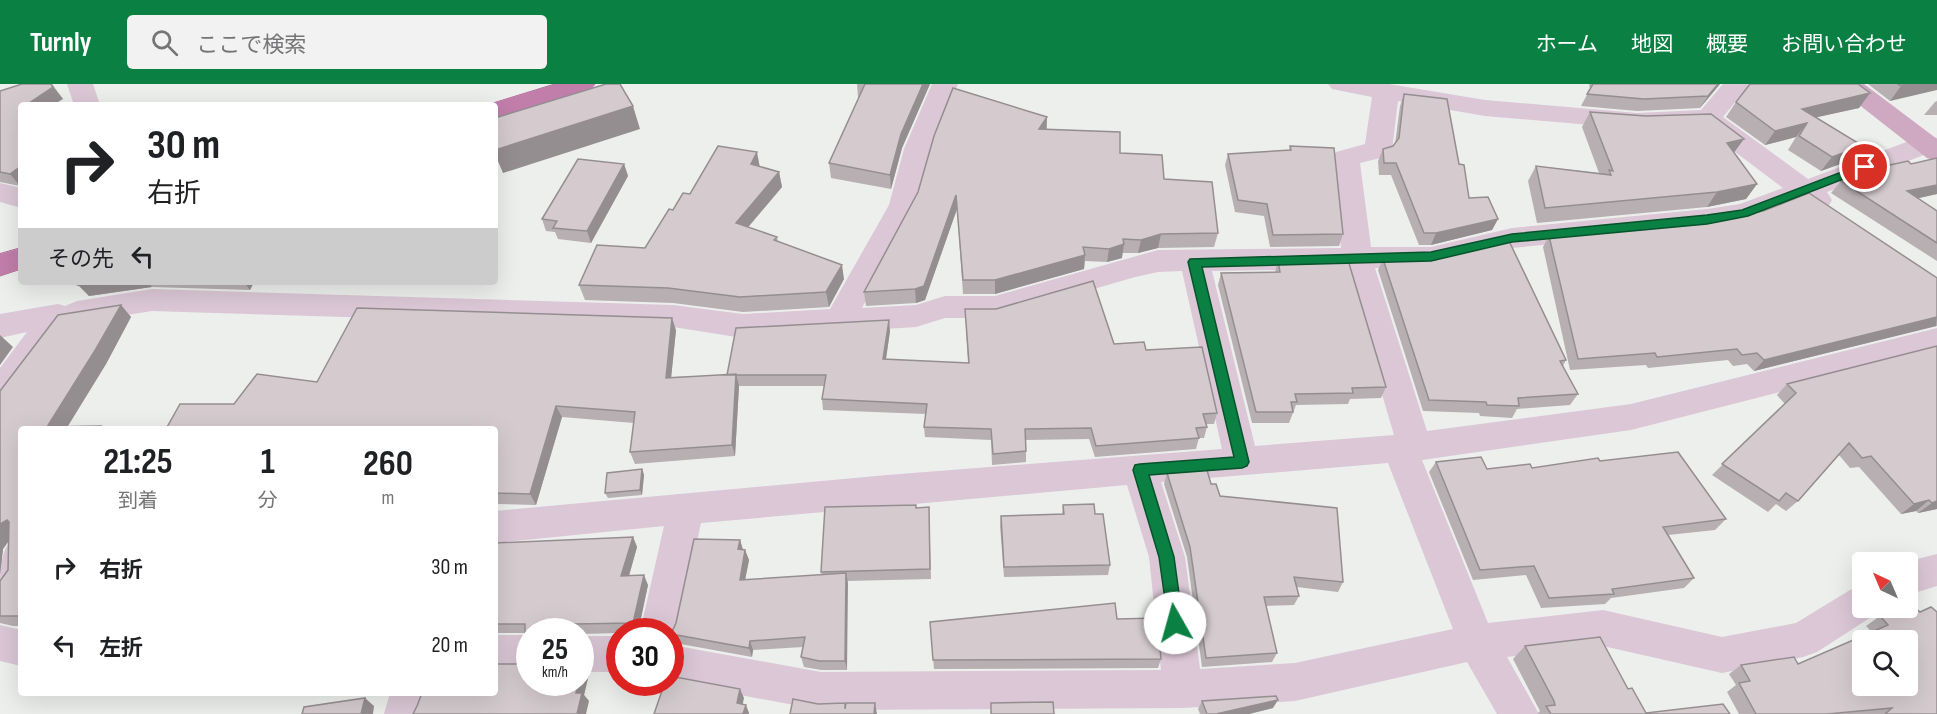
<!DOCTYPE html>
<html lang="ja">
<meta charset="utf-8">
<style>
:root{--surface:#fff;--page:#f2f2f2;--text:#202124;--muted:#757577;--accent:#0b8043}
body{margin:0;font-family:"Sofia Sans Condensed","Noto Sans JP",sans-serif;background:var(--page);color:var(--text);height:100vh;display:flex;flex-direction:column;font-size:22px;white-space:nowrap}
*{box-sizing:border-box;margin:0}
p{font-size:20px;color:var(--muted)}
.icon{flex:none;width:33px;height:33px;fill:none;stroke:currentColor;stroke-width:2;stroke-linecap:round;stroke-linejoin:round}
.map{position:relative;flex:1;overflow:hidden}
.sheet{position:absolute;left:18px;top:342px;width:480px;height:270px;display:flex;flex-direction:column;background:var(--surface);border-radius:6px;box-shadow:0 6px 24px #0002}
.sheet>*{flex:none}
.guide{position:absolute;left:18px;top:18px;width:480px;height:183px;border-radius:6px;box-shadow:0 6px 24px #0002;background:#fff;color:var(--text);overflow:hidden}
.needle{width:39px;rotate:316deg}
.fabs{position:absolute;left:1852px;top:468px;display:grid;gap:12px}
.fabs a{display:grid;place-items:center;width:66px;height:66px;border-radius:6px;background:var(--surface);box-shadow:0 6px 24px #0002;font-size:30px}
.speed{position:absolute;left:516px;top:534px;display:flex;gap:12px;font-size:30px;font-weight:700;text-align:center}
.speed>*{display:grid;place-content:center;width:78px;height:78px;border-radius:50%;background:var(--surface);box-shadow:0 6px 24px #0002;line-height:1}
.speed small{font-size:15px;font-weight:400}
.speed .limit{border:9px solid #d22;background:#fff;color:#111}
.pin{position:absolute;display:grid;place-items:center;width:51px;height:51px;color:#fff;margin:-26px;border:3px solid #fff;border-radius:50%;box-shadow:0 2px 6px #0007}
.me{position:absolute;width:66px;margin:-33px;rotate:353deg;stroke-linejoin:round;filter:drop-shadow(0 0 4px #0008)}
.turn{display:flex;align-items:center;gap:21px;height:126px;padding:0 30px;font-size:27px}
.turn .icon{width:78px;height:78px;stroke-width:2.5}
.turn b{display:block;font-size:42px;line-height:51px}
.then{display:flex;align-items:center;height:57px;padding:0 30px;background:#0003;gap:12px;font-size:22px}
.eta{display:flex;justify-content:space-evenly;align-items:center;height:102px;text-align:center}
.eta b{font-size:36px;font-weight:700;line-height:42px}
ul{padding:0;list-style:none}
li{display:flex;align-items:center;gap:18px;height:78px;padding:0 30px}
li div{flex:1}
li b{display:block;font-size:22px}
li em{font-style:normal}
header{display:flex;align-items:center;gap:36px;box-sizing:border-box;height:84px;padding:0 30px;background:var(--accent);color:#fff}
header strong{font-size:28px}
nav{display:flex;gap:33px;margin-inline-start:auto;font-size:21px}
.search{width:420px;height:54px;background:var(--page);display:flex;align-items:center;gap:15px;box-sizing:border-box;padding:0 21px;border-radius:6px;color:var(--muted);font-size:22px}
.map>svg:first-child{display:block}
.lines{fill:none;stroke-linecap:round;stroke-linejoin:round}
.highway-casing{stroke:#ac6a95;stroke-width:1}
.minor{fill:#dbc7d5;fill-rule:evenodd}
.major{fill:#cfa9c2;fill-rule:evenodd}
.highway{fill:#c17eaa;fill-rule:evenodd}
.wall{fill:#b7afb2}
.shaded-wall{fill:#958e91}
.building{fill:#d5cbcf;stroke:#958e91;stroke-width:1.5;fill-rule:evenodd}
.route{fill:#0b8043;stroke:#07532c;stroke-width:1.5}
</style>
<header>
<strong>Turnly</strong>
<div class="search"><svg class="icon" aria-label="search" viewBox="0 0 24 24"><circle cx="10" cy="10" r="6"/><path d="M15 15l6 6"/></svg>ここで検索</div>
<nav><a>ホーム</a><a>地図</a><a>概要</a><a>お問い合わせ</a></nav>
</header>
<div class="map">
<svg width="1937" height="630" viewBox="0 0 1937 630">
<rect width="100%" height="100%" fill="#ecefec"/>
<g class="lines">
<defs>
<path id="highway" d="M555,0H595L591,5L495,35V21H487Z
M21,164V185L0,192V170Z"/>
</defs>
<use href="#highway" class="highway-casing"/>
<path class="minor" d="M67,0H93L100,21H74Z
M932,0H958L932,65L917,121L862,224L916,221L945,212H995L1158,166L1341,164L1332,74L1336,68L1365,60L1372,13L1332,5L1328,0H1389L1485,16L1637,29L1701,26L1723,0H1750L1723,33L1808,95L1917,54L1927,51L1937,54V66L1827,108L1832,116L1828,123L1818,126L1801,118L1754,136L1707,145L1512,164L1431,183L1375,184L1427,347L1631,320L1937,244V268L1631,346L1422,376L1488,539L1603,526L1722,553L1796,539L1850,506L1863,501V524H1879L1876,530L1817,568L1803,573L1722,589L1603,562L1507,573L1539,630H1497L1467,578L1295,617L1183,624L821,626L670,598V548H640L664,442L495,459V427L887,391L1222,365L1182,187L1158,188L1135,193L995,234H945L916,243L743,254L673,243L152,227L77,239L70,237L12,317L0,321V284L27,248L0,254V230L58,220L65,222L77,217L152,205L673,221L743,230L830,225L889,121L904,65ZM1398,17L1485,32L1637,45L1702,43L1783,104L1740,120L1707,125L1512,144L1431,163H1371L1360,79L1388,72L1392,66ZM1345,185L1394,351L1255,362L1212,187ZM1388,379L1453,545L1295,579L1200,585L1185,473L1161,398ZM1127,401L1149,473L1161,586L821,588L672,561L678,548L701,439Z
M0,99L21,104V124L0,118Z
M21,449V495L13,506L0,511C0,483 0,460 21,449Z
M1937,470V502L1908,511V478H1905Z
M0,541L21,546V582L0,577Z
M495,551H530V587H495Z
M580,552H620V588H580Z
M390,609H430L424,630H384Z"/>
<path class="major" d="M1835,0H1864L1937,55V77L1927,74L1839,5Z"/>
<use href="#highway" class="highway"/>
</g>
<path class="wall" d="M22,0H52L63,15L21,21L20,102L0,98V7Z
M857,0H930L902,64L891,105L831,94L829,79L859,13H858Z
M1589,0H1720L1700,24L1637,27L1581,22L1590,5Z
M1868,0H1937L1890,17Z
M1870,9L1859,24L1816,33L1851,76L1821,87L1788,66L1796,53L1765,61L1726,33L1736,18Z
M1404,10L1459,80L1469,114L1498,135L1492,146L1431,161H1419L1391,91H1379L1378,77L1383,65L1393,62L1395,60L1400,22Z
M1937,17V31H1924L1935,18Z
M1590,28L1734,68L1757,100L1746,115L1707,123L1537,139L1528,97L1536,82L1599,89L1582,43Z
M1047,33V45L1120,69L1164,95L1218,149L1214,163L1158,164L1138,169H1122V174L1107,178L1085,177L1084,185L995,210H963L957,125L925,216L916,219L866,222L864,208L918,108Z
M1290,62L1343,150L1339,162L1270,163L1264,132L1235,128L1225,81L1228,70L1289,66Z
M624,80L628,92L591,159L558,155L555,148L546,147L542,135Z
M760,82L779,88L782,103L748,143L777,153L778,157L844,195L829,223L743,228L673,219L585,216L579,201L645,164L673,126L690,110Z
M1841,97L1937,110L1918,114L1937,127V177L1831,109Z
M1549,152L1937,194V242L1754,287L1747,280L1733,282L1728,276L1648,284L1646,281L1570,286L1543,163Z
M1434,174L1566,276L1563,282L1578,310L1570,321L1517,325L1512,334L1480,332L1479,329L1423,327L1378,186L1383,175L1433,176Z
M1278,177L1386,303L1381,314L1350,315L1348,320L1296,321L1289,339H1252L1218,201L1221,189L1275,188Z
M80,198H254L250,206L152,203L89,212Z
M121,221L131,233L106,280L68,342H101L105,345H21V542H13L0,539V497L8,486L9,457L3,465L0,491V307Z
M965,225L1114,260L1146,266L1217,329L1214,340H1206L1207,343L1204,354H1199L1196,365L1095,373L1089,355L1025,356L1026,367V378L992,381L991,356L925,353L924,343L926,330L823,326L822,315L824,302H739L735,372L635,380L630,368L634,339L562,333L536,421L495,420V345L234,320L317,298L676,246L671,293L727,291L890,247L886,276L968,279Z
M1937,262V425L1918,429L1916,427L1901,430L1859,383L1850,384L1839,371L1798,417L1786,427L1776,420L1768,428L1712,391L1785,320L1777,311L1787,300Z
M1600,377L1726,435L1715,446L1668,451L1694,494L1684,504L1611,514L1605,520L1541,524L1526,491L1473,496L1429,388L1436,378L1487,385L1532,384Z
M642,385L644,391L642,411L608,414L605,409Z
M1167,389L1211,400L1220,412L1343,498L1338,508L1297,503L1299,512L1294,521L1266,522L1277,569L1272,578L1202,583L1187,473L1164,400Z
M1063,421L1095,430L1110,481L1108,491L1004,493L1000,442L1001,432L1062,430Z
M929,423L931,495L847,497V586H821L804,583L801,573L803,563L753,566L752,573L675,559L671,550L740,456L743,466H745L749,476L745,496L822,491L821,488Z
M633,453L637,463L629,492L648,501L638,548H620V549L580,550V548H530V598L583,581L589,590L584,611L589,617L417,622L525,580V549H495V459Z
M1898,524L1937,630H1739L1727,608L1736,601L1729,590L1741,581L1798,580L1872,548L1866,542L1880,532Z
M1117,535L1161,575L1158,584L934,585L930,538Z
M1525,562L1628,605L1646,629L1730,630H1537L1540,627L1513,575Z
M1202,617L1273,624L1249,630H1200L1198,625Z"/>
<path class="shaded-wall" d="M51,0L63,15L53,21H31L29,19Z
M923,0H930L902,64L891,105L890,91L901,50Z
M1718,0H1720L1700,24L1708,12Z
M1912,0H1937V6L1890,17L1901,2Z
M1870,9L1859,24L1791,39L1802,25Z
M633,22L640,45L503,89L495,70V66Z
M1047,33L1046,47L1039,45Z
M1807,39L1796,53L1765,61L1775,47Z
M1744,55L1733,70L1727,59Z
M1863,62L1851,76L1821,87L1832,73Z
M757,68L760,84L751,80Z
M624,80L628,92L591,159L587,147Z
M21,82V101L20,102L10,90Z
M779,88L782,103L739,154L736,139Z
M1757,100L1746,115L1707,123L1717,108Z
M1937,101V110L1897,119L1907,107Z
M956,111L957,125L925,216L916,219L915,205Z
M1498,135L1492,146L1431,161L1436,149Z
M1161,150L1158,164L1138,169L1141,156Z
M1124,160L1122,174L1107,178L1109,165Z
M1085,171L1084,185L995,210V196Z
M842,181L844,195L829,223L826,208Z
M96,198H148L152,203L89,212L78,201Z
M244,198H254L250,206Z
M121,221L131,233L106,280L66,345L47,343Z
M1937,233L1936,242L1754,287L1764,276Z
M672,234L676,246L670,305L666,294Z
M889,236L890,247L884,287L883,275Z
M0,251L13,263L0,281Z
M736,290L739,302L735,372L732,361Z
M556,322L562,333L536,421L530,410Z
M642,385L644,391L642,411L640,406Z
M1929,416L1916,427L1901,430L1914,420Z
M1937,417V425L1918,429L1932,419Z
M7,436L21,447L12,452L3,465L0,491V440Z
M633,453L637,463L626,502L621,492Z
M740,456L743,466L738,465Z
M745,466L749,476L743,506L740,496Z
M846,489L848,499L847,586L845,577Z
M644,491L648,501L638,548H637L633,539Z
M574,540L579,548H572V543Z
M750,557L753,566L752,573L749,564Z
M583,581L589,590L584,611L589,617L586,630H577L576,609L579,598H580V591Z
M740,605L744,614L741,628L737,619Z
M365,614L374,622L373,630H361Z
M1278,616L1273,624L1249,630H1216Z
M875,619L877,630H874Z
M746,621L749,629V630H743Z"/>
<path class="building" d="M22,0H51L53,3L29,19L40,21H21V82L10,90L0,88V7Z
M606,0H620L633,22L495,66V34Z
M865,0H923L901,50L890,91L829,79Z
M1593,0H1718L1708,12L1644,15L1587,10Z
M1750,0H1858L1870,9L1802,25L1863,62L1832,73L1799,52L1807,39L1775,47L1736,18Z
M1898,0H1912L1901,2Z
M953,4L1047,33L1039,45L1120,48V69L1162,71L1164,95L1212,98L1218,149L1161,150L1141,156L1123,155L1124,160L1109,165L1083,163L1085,171L995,196H963L956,111L924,202L915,205L864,208L918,108L934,52Z
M1404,10L1447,15L1459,80L1464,81L1469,114L1488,113L1498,135L1436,149H1424L1396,79H1384L1383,65L1393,62L1399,54Z
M1590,28L1646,32L1711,30L1744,55L1727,59L1757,100L1717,108L1545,124L1536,82L1611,91L1609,86L1613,87Z
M718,62L757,68L751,80L779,88L736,139L777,153L774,156L842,181L826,208L740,213L668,204L579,201L597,161L645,164L669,125L673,126L683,109L690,110Z
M1290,62L1334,64L1343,150L1273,151L1267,120L1238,116L1228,70L1291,66Z
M1937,74V101L1907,107L1937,127V159L1841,97L1887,80L1890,81L1908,77L1911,80Z
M578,75L624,80L587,147L553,144L557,137L542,135Z
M1809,109L1937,194V233L1764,276L1757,269L1742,271L1737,265L1657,273L1655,269L1578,275L1549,152L1716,136L1763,127Z
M1509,157L1566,276L1560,277L1578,310L1518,314L1519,322L1487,321L1486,318L1429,316L1383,175L1435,176L1434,174Z
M1348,176L1386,303L1352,304L1353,309L1295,310L1297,318H1291L1293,328H1256L1221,189L1280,188L1278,177Z
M1093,197L1114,260L1144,258L1146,266L1202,263L1217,329L1203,330L1207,343L1196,344L1199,354L1096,362L1091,344L1025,345L1026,367L993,370L991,345L924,343L927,320L822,315L826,291H727L736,244L889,236L883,275L969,279L965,225H996Z
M80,198H96L78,201Z
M121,221L94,268L47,343L101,342L99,345H21V532H0V497L8,486L9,438L7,436L0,440V307L58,231Z
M357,224L672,234L666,294L736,290L732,361L630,368L635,328L556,322L530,410L495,409V345H166L180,320H234L257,290L317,298Z
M1937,262V417L1932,419L1929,416L1914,420L1871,372L1862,374L1849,359L1798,417L1786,409L1779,417L1722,380L1796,309L1787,300Z
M1678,368L1726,435L1663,443L1694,494L1612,505L1614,510L1549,514L1534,482L1480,486L1436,378L1481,373L1487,385L1530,380L1532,384L1598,374L1600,377Z
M642,385L640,406L605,409L607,389Z
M1207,386L1211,400H1216L1220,412L1337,424L1343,498L1294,493L1299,512L1264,513L1277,569L1206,574L1190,463L1167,389Z
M1094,420L1095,430H1103L1110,481L1004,483L1001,432L1064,430L1063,421Z
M916,421V424L929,423L930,485L821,488L825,423Z
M633,453L621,492L644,491L633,539L574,540L572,543V548H530V598H579L576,609H582L577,630H413L417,622L422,609H495V580H525V540H495V459Z
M694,455L740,456L738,465L745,466L740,496L846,489L845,577H819L801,573L805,553L750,557L749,564L671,550L676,539Z
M1908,518H1909L1920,528L1931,523L1937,528V630H1885L1892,624L1827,630H1756L1739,599L1750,597L1741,581L1794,573L1798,580L1888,541L1880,532L1898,524H1908ZM1863,556H1908V602H1863Z
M1115,519L1117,535L1157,534L1161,575L933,576L930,538Z
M1600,553L1628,605L1632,604L1646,629L1723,620L1730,630H1551L1546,622L1555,621L1554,617L1525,562Z
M580,581H583L580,591Z
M670,592L740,605L737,619L746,621L743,630H654L665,598H670Z
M1276,612L1278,616L1216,630H1207L1202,617Z
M365,614L361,630H302L304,623Z
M793,615L818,620L845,619V625L846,619H875L874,630H790Z
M1053,618L1054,630H991V619Z"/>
<path class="route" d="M1865,79L1869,80V85L1748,132L1707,140L1512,158L1431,177L1202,183L1249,378L1247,382L1242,384L1149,391L1174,473L1183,539L1181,544L1175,546L1169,544L1159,473L1133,386L1135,381L1140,380L1234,373L1188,178L1190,175L1431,168L1512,150L1707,131L1742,126Z"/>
</svg>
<div class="fabs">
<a><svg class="needle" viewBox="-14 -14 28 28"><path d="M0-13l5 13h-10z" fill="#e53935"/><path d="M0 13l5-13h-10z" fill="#757577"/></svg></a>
<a><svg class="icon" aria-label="search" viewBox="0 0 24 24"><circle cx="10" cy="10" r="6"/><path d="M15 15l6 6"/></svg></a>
</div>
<div class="speed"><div>25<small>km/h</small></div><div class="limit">30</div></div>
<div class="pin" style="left:1865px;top:83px;background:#d93025"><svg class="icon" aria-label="arrive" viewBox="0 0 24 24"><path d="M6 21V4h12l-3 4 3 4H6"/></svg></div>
<svg class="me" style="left:1175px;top:539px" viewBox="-20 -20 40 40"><circle r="19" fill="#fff"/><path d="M0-13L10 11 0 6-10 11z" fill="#0b8043"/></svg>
<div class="guide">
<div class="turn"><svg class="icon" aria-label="right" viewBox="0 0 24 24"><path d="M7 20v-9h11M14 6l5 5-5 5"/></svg><div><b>30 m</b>右折</div></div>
<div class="then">その先<svg class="icon" aria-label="left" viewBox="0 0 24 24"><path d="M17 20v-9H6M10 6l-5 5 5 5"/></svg></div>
</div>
<section class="sheet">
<div class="eta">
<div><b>21:25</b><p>到着</p></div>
<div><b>1</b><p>分</p></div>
<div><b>260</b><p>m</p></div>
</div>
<ul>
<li><svg class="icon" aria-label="right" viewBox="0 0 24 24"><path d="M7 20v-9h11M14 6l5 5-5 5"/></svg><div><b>右折</b></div><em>30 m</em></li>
<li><svg class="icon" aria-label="left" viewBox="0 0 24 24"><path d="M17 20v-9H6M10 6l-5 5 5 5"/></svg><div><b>左折</b></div><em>20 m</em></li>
</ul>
</section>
</div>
